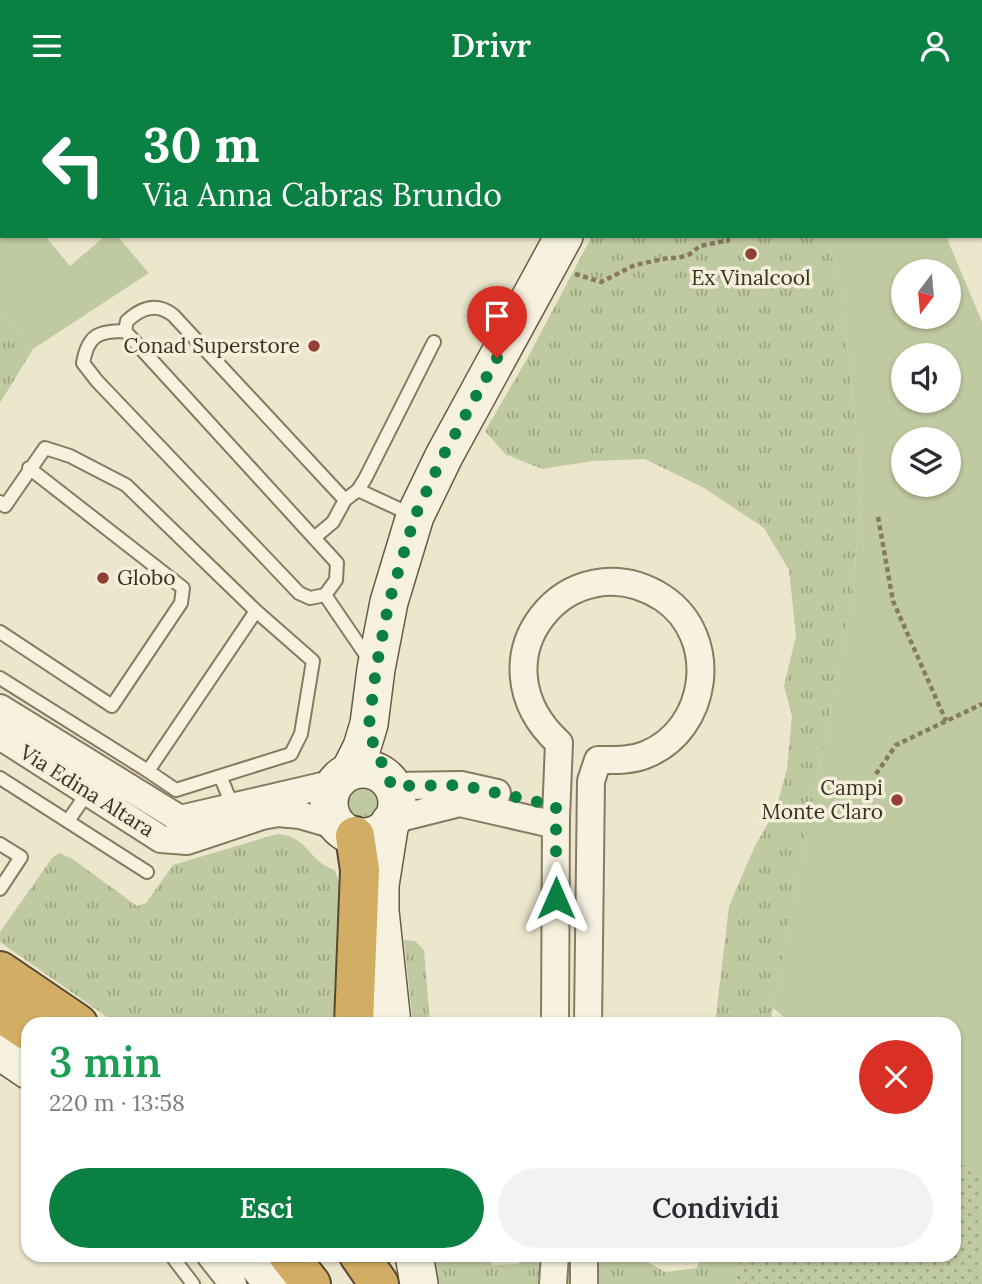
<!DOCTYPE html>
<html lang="it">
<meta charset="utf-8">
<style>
:root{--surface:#fff;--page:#f2f2f3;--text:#2b2b33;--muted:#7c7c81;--accent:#0b8043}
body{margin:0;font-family:Lora,serif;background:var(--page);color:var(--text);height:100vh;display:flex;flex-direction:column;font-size:26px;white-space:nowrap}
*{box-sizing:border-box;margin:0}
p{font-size:23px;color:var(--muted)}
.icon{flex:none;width:38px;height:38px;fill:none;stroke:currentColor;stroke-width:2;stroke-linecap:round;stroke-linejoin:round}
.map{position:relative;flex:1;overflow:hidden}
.sheet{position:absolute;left:21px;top:926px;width:940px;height:245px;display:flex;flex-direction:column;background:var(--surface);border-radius:21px;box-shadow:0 2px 5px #0004}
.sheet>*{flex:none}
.guide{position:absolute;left:0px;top:0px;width:984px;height:147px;box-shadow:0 2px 5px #0004;background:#0b8043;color:#fff;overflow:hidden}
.needle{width:46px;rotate:196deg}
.buttons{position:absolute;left:891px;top:168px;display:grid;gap:14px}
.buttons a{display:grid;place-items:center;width:70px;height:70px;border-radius:50%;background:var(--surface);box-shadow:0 2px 5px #0004;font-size:35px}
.pin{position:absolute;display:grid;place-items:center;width:60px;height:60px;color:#fff;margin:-72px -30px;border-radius:50% 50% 50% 0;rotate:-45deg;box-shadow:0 0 7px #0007}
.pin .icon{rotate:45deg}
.me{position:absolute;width:77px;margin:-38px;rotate:0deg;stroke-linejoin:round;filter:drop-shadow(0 0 5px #0008)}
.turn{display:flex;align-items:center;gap:24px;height:147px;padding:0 28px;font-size:32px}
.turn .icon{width:91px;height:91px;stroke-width:2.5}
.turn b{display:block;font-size:49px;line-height:60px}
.round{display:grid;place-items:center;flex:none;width:74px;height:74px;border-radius:37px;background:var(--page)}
.headline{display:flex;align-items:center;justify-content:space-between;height:119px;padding:0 28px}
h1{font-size:42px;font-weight:600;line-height:52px;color:#1e9e55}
.primary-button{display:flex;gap:14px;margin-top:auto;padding:14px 28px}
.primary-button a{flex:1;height:80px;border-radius:42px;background:var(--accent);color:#fff;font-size:28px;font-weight:600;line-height:80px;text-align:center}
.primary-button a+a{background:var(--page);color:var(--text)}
header{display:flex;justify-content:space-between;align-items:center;height:91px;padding:0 28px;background:var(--accent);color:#fff;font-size:32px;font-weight:600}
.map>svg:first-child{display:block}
.grass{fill:url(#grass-tufts)}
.park{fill:url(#park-dots)}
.pitch{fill:#c0caa0;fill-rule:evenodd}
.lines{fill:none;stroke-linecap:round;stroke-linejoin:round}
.lane-casing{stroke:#887a61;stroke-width:16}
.street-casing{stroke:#887a61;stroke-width:30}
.secondary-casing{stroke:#6a5b44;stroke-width:40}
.highway-casing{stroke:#564834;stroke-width:42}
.path{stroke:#887a61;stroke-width:4.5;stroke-dasharray:5 3.5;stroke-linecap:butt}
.lane{stroke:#f7f2df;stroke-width:12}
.street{stroke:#f7f2df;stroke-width:26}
.secondary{stroke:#f7f2df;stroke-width:37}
.highway{stroke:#d2ae65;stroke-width:38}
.route{stroke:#0b8043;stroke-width:12;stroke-dasharray:0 21.6}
.poi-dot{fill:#923f36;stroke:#f4efdb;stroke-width:2.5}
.labels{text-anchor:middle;stroke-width:7;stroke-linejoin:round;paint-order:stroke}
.poi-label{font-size:21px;fill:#3a3123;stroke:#f4efdb;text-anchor:end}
.street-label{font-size:21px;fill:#3a3123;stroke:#f4efdb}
</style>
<header><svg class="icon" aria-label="menu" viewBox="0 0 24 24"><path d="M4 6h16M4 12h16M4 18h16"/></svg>Drivr<svg class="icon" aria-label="person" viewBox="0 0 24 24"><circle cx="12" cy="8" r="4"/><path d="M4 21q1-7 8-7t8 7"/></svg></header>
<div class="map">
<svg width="982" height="1193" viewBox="0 0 982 1193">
<defs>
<pattern id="grass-tufts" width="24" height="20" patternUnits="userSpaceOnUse" patternTransform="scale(1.75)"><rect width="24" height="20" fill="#c0caa0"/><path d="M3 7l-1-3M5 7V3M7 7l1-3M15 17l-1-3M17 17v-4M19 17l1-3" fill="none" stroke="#9da582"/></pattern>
<pattern id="park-dots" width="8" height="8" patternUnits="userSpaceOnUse" patternTransform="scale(1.75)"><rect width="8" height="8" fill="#c0caa0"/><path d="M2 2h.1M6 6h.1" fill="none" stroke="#9da582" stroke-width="1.8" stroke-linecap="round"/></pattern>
</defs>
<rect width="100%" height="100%" fill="#ece6cc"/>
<path class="grass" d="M592,145H827L841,198L862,393L853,502L770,933H715L729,815L754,757L776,718L787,678L792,625L784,595L796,545L789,479L764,437L704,397L645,368L592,370L542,378L505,363L485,340L527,268Z
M0,223L33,258L0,312Z
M364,681C382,684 395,700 393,719L364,743L333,722V702Z
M277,743C308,744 308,771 335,779L340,795L343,933H117L0,851V841L52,767L59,762L71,767L137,815L146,812L173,774Z
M404,849L415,850L424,859L430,933H413Z
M430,1164H483L493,1174L518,1173L529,1164H613L646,1170L665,1181L697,1177L701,1164H740L736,1193H435Z"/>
<path class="park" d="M954,1067L982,1090V1193H736L740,1164H954Z"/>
<path class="pitch" d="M0,92L2,145H45L70,175L105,145H117L149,182L33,258L0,223Z
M827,145H946L982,231V1091L954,1067V933H792L773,917L853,502L862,393L841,198ZM948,180V226H903V180ZM903,264H948V310H903ZM948,348V394H903V348Z"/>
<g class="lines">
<defs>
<path id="lane" d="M125,240C98,240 88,244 83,272L97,290L299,502L310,507L325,504L336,489L337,472L125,240L127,230C141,217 156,211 173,224L345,409
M358,399L412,424
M0,411L5,415L45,357L70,365L126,394L256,520L313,570L301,643L291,663L176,699L148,680L256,520
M314,447L333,431L345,409L358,399L365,388L434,251
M325,504L370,570
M0,541L112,615L181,512L183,497L29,377
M0,587L148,680
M0,687L147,781
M221,687L233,716
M68,730L88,701
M0,753L21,766L0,798
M171,1164L193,1193"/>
<path id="street" d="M0,617L180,728L335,692
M0,645L161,748L187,750L262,725L278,722L300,724L338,735
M392,695L461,694L497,702
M392,729L460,712L556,734
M555,933L556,726L559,652C468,568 570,447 663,507C721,546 709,639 645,664C630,670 614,669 598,669L591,690L588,933
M210,1164L233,1193
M553,1193L555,1164
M584,1193V1164"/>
<path id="secondary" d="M642,2L643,0
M329 712a34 34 0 1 1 68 0a34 34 0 1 1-68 0Z
M350,680L362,656L369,633L376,578L389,511L415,425L444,365L564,145
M390,731L380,794V820L392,933
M0,960L28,979
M246,1164L259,1175L273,1193
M414,1164L419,1193"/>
<path id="highway" d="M0,880L78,933
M0,921L28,940
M354,933L360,779L355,745
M288,1164L311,1193
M359,1164L379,1193"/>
</defs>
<use href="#lane" class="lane-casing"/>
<use href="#street" class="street-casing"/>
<use href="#secondary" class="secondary-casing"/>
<use href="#highway" class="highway-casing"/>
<path class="path" d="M575,183L601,191L635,174L668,167H678L690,163L700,155L730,149
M878,426L893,510L946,630
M876,683L896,654L982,613"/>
<use href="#lane" class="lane"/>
<use href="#street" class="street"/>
<use href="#secondary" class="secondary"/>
<use href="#highway" class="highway"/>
</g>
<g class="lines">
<path class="route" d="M497,267L443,365L415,425L389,511L376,578L369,634L373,652L392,695L461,694L556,715V807"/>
</g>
<g class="poi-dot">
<circle cx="751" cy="163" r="7"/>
<circle cx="314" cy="255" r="7"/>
<circle cx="103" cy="487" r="7"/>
<circle cx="897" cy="709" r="7"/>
</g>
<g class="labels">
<g class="poi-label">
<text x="751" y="194" text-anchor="middle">Ex Vinalcool</text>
<text x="300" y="262">Conad Superstore</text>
<text x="117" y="494" text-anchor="start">Globo</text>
<text x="883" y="704">Campi<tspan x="883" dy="24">Monte Claro</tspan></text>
</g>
<g class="street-label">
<text transform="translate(87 700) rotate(32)" y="7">Via Edina Altara</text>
</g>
</g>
</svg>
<div class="buttons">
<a><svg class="needle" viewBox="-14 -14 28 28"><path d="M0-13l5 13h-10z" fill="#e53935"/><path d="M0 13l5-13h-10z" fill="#7c7c81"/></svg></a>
<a><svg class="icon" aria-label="sound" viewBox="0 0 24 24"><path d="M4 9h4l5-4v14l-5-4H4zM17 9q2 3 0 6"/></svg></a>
<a><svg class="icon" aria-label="layers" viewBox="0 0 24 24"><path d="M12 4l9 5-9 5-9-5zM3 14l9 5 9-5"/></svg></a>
</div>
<div class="pin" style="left:497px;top:267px;background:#d93025"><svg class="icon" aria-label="arrive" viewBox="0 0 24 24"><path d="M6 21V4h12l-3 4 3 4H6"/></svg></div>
<svg class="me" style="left:556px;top:807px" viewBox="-20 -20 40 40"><path d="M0-17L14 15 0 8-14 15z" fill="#0b8043" stroke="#fff" stroke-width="4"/></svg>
<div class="guide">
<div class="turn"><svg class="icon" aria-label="left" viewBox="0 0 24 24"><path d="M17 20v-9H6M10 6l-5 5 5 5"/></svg><div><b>30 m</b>Via Anna Cabras Brundo</div></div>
</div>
<section class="sheet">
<div class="headline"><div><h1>3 min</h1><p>220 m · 13:58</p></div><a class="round" style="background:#d93025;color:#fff"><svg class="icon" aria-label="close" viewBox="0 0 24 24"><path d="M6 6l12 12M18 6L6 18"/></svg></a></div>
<div class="primary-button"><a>Esci</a><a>Condividi</a></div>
</section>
</div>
